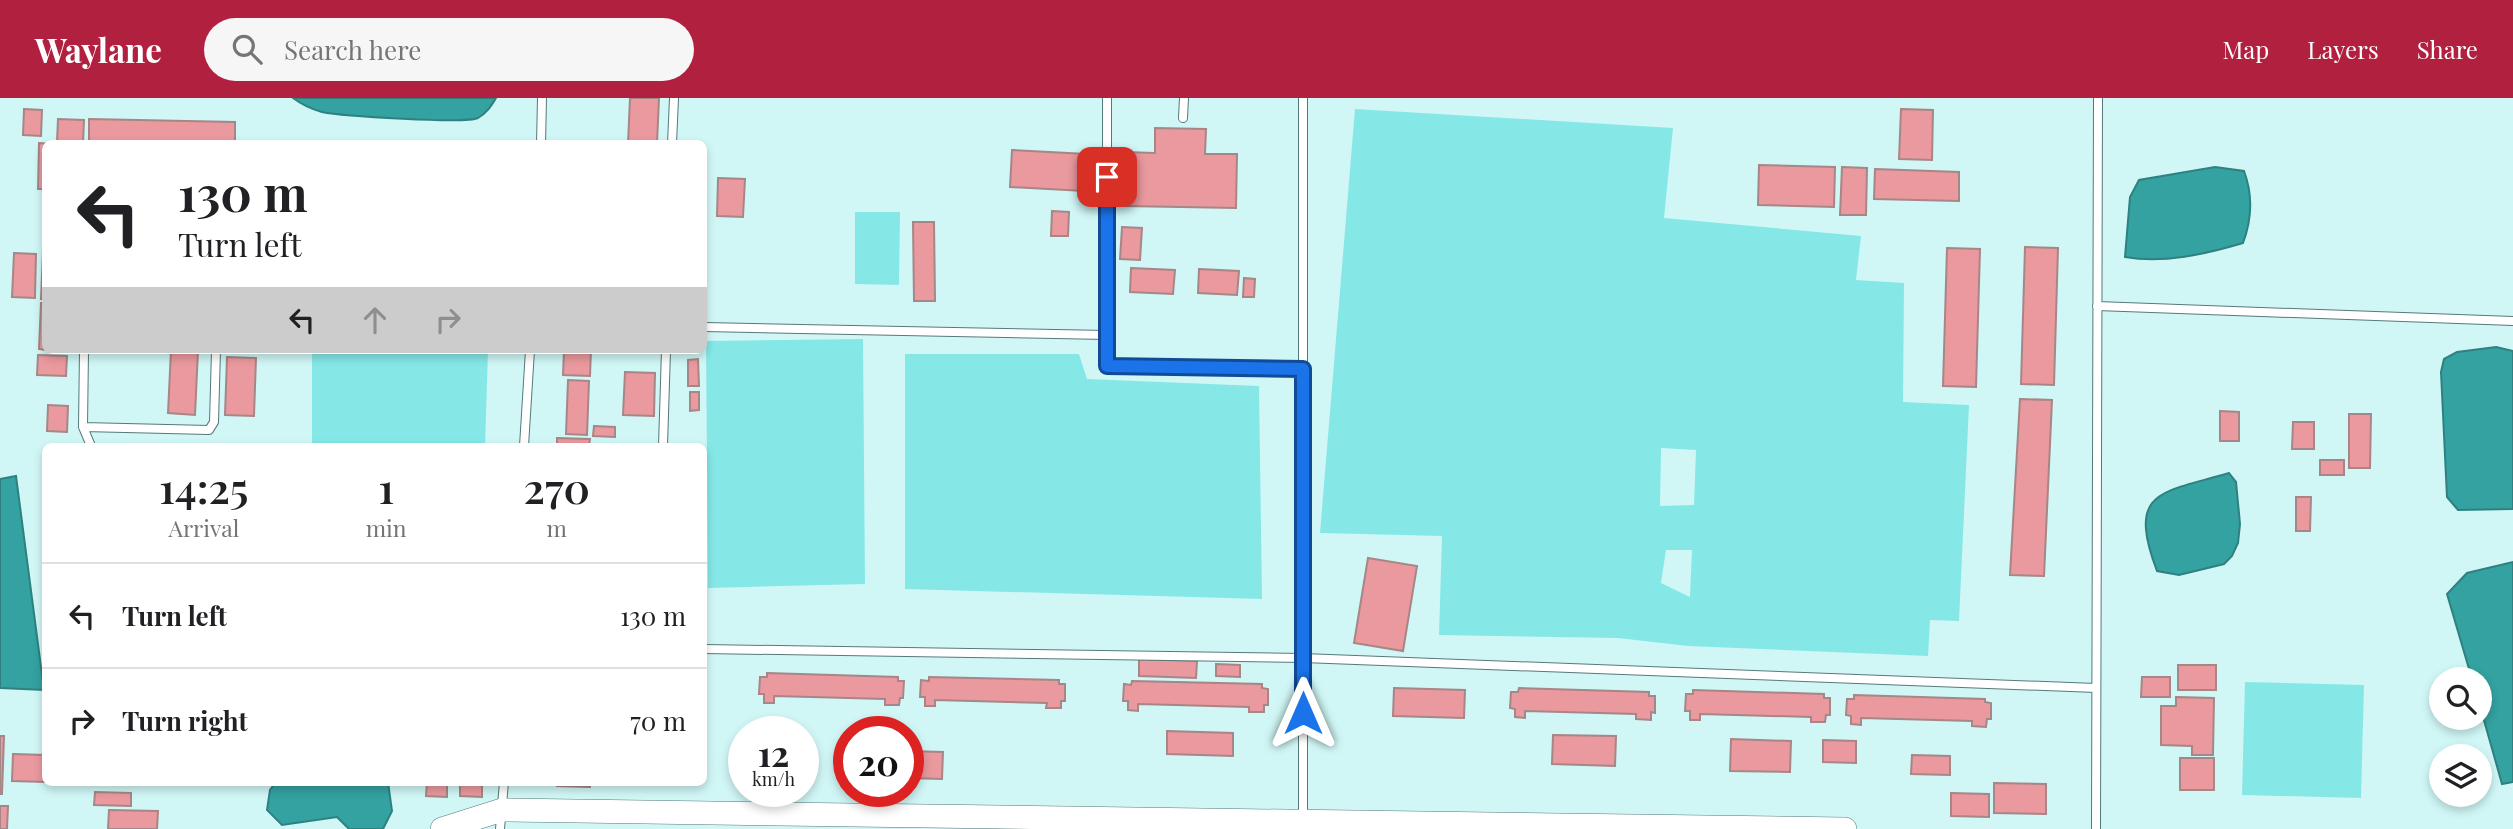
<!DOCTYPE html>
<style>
:root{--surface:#fff;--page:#f6f6f6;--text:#202124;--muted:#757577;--line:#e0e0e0;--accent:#b22040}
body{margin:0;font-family:"Playfair Display",serif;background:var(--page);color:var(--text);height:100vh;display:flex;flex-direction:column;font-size:26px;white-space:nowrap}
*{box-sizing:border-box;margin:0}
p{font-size:23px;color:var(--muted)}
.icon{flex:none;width:38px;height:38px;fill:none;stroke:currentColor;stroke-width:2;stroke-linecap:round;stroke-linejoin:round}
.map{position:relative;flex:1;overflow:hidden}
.details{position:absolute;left:42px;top:345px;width:665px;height:343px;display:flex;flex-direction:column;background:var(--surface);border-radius:10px;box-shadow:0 4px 10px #0003}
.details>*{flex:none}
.top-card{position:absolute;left:42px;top:42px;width:665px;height:214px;border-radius:10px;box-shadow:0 4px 10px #0003;background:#fff;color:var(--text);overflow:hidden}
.tools{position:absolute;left:2429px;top:569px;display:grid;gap:14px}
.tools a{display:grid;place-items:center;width:63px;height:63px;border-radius:50%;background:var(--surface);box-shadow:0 4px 10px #0003;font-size:35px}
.speed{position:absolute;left:728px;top:618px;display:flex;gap:14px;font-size:35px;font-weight:700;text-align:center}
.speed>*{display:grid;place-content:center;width:91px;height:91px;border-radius:50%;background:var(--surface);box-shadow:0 4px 10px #0003;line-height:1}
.speed small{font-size:18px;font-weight:400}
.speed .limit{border:10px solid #d22;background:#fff;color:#111}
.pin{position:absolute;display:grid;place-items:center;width:60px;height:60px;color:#fff;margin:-30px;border-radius:14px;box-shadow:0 4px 10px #0006}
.me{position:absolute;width:77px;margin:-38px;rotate:0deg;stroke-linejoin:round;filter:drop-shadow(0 0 5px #0008)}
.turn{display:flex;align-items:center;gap:24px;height:147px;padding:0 21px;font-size:32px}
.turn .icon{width:91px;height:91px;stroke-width:2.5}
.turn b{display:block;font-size:49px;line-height:60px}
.lanes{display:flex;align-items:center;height:66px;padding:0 21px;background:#0003;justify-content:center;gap:35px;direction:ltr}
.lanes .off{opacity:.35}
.eta{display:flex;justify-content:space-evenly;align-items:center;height:119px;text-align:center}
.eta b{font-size:42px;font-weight:600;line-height:49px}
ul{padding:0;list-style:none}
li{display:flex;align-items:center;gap:21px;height:105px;padding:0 21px;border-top:2px solid var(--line)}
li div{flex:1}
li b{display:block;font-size:26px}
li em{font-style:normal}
header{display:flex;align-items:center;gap:42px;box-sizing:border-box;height:98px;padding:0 35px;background:var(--accent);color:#fff}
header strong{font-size:33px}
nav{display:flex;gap:38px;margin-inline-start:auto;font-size:24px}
.search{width:490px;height:63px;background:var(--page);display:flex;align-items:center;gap:18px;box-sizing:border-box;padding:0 24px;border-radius:38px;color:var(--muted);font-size:26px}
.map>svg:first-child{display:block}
.green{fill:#85e8e7;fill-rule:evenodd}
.water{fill:#33a2a1;stroke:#2f8181;stroke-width:2}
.building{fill:#ea999e;stroke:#a68687;stroke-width:2}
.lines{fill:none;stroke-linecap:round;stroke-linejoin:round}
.lane-casing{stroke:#567979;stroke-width:10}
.secondary-casing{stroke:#567979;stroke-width:24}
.lane{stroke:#fff;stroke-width:8}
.secondary{stroke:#fff;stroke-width:23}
.route-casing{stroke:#114b97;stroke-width:18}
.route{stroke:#1a73e8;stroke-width:12}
</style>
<header>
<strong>Waylane</strong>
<div class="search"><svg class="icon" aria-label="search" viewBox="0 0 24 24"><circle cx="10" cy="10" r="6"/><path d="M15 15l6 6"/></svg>Search here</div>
<nav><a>Map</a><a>Layers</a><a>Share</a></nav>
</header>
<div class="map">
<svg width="2513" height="731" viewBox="0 0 2513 731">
<rect width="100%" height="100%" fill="#d0f7f6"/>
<path class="green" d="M1355,11L1673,30L1664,120L1861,138L1856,182L1904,185L1903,304L1969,307L1959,523L1930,522L1928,558L1688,548L1618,540L1439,537L1442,438L1320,435ZM1661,350L1696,352L1694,407L1660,408ZM1666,452H1692L1690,499L1661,485Z
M855,114H900L899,187L855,186Z
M863,241L865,486L708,490L706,243Z
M312,252H488L485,348H312Z
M905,256H1079L1087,281L1259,288L1262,501L905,491Z
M2245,584L2364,587L2361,700L2242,697Z"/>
<path class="water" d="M293,0H496C491,8 487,15 478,20C466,26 341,18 322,14C311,11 301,6 293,0Z
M2215,69L2244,73C2253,97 2252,121 2243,145C2206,156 2163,166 2125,159L2130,99L2139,82Z
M2496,249L2513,253V411L2458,412L2447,399L2441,274L2444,261L2457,254Z
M2229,375L2236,384L2240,426L2238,445L2232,458L2224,466L2179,477L2157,473C2126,391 2162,395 2229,375Z
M16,378L44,592L0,590V381Z
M2513,464V684L2502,686L2480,608V581H2472L2447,496L2467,475Z
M276,684H388L392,713L383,731H349L337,719L282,727L267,712L270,692Z"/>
<path class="building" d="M630,0H659L657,46H628Z
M24,11L42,12L41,38L23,37Z
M1901,11L1933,12L1932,62L1899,61Z
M58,21L84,22L83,45L57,44Z
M89,21L235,24V46H89Z
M1155,30L1206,31L1205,56H1237L1236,110L1124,108L1125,54L1155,55Z
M39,45L53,46H46V91H38Z
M1012,52L1086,56L1084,93L1010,89Z
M1759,67L1835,69L1834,109L1758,107Z
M1842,69L1867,70L1866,117H1840Z
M1875,71L1959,74V103L1874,101Z
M718,80L745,81L743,119L717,118Z
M45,106H46V201H41Z
M1052,113L1069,114L1068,138H1051Z
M913,124H934L935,203H914Z
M1122,129L1142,130L1140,162L1120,161Z
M2025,149L2058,150L2054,287L2021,286Z
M1947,150L1980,151L1976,289L1943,288Z
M14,155L36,156L35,200L12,199Z
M1131,170L1175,172L1173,196L1130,194Z
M1199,171L1239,173L1237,197L1198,195Z
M1244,180L1255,181L1254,199H1243Z
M41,205H46V252L39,251Z
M171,252H198L195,317L168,315Z
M564,252H591L590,278L563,277Z
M38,257L67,258L66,278L37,277Z
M227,259L256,260L254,318L225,317Z
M698,261L699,288H688V262Z
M625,274L655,275L654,318L623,317Z
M568,282L589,283L587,337L566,336Z
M690,294H699V312L690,313Z
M2020,301L2052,302L2044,478L2010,477Z
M48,307L68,308L67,334L47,333Z
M2220,313L2239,314V343H2220Z
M2349,316H2371L2370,370H2349Z
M2293,324H2314V351H2292Z
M594,328L615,329V339L593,338Z
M557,340L590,341L589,348H557Z
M2320,362H2344V377H2320Z
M2296,399H2311L2310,433H2296Z
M1368,460L1417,468L1403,553L1354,545Z
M1139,561L1197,563L1196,580L1139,578Z
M1216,566L1240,567V579L1216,578Z
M2178,567H2216V592H2178Z
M767,575L898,579V583H904L903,600H900L899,607H885V601L774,598V605H764V596H759L760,579H767Z
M929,579L1059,582V586H1065V603H1061V610H1046L1047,605L935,602V608H925V599H920L921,582L929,583Z
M2142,579H2170V599H2141Z
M1132,583L1262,586V590L1268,591V607H1264V614H1249V609L1138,606V613L1128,612V603H1123L1124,586L1131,587Z
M1394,590L1465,592L1464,620L1393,618Z
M1519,590L1649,594V598H1655V615L1651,614V622L1636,621V616L1525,613V620L1515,619V611L1510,610L1511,594H1518Z
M1693,592L1824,596V600H1830V617H1826L1825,624H1811V619L1700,616V622H1690V613H1685L1686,596H1693Z
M1854,597L1985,601V604L1991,605V621H1987L1986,629L1972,628V623L1861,620V627L1851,626V618L1846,617L1847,601H1854Z
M2176,599L2214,600L2213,657H2192V648L2161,647V608H2176Z
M1167,633L1233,635V658L1167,656Z
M1553,637L1616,638L1615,668L1552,666Z
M0,638H4L2,696H0Z
M1731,641L1791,643L1790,674L1730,673Z
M1823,642L1856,643V665L1823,664Z
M908,653L943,654L942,681L908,680Z
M13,656L46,657V684L12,683Z
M1912,657L1950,658V677L1911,676Z
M2180,660H2214V692H2180Z
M427,684H447V699L426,698Z
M460,684H482V699L460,698Z
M557,684H590V689L557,688Z
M1994,685L2046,686V716L1994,715Z
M95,694L131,695V708L94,707Z
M1951,695L1989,696V719L1951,718Z
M0,708H8L7,731H0Z
M109,712L158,713L157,731H108Z"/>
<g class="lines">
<defs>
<path id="lane" d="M1107,0V268L1303,271
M1303,0V722
M1183,20L1184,0
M541,46L542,0
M672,46L674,0
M2097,208L2513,223
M704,229L1107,237
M84,252L83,329L91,348
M83,329L209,332L214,324L216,252
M524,348L530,252
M663,348L666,252
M704,551L1303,560L2096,590
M500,731L504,684
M2096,731L2098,0"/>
<path id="secondary" d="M442,731L502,712L1845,731"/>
</defs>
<use href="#lane" class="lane-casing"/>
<use href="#secondary" class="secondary-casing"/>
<use href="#lane" class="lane"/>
<use href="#secondary" class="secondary"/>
</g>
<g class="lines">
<defs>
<path id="route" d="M1107,79V268L1303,271V615"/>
</defs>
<use href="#route" class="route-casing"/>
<use href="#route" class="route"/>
</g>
</svg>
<div class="tools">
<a><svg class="icon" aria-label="search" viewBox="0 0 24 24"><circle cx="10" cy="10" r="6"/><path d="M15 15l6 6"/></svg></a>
<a><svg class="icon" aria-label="layers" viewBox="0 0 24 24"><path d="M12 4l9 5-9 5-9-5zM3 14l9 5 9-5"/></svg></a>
</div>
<div class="speed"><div>12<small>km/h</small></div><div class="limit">20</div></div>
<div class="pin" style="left:1107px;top:79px;background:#d93025"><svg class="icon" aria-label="arrive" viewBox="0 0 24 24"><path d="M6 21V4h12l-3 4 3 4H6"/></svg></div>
<svg class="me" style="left:1303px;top:615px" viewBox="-20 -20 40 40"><path d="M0-17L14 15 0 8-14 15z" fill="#1a73e8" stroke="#fff" stroke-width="4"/></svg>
<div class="top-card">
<div class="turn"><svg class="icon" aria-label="left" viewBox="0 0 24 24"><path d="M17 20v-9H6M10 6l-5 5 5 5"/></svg><div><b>130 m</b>Turn left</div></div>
<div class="lanes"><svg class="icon" aria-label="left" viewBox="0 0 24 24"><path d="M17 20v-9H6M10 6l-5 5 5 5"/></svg><svg class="icon off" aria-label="ahead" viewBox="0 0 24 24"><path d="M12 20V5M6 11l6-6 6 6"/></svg><svg class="icon off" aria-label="right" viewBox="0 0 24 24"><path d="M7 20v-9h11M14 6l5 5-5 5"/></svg></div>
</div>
<section class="details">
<div class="eta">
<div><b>14:25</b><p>Arrival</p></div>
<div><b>1</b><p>min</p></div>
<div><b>270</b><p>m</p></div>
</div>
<ul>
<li><svg class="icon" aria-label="left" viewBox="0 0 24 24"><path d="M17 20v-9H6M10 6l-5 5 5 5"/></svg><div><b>Turn left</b></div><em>130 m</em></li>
<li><svg class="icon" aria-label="right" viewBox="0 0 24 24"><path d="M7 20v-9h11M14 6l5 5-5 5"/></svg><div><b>Turn right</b></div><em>70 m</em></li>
</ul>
</section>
</div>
